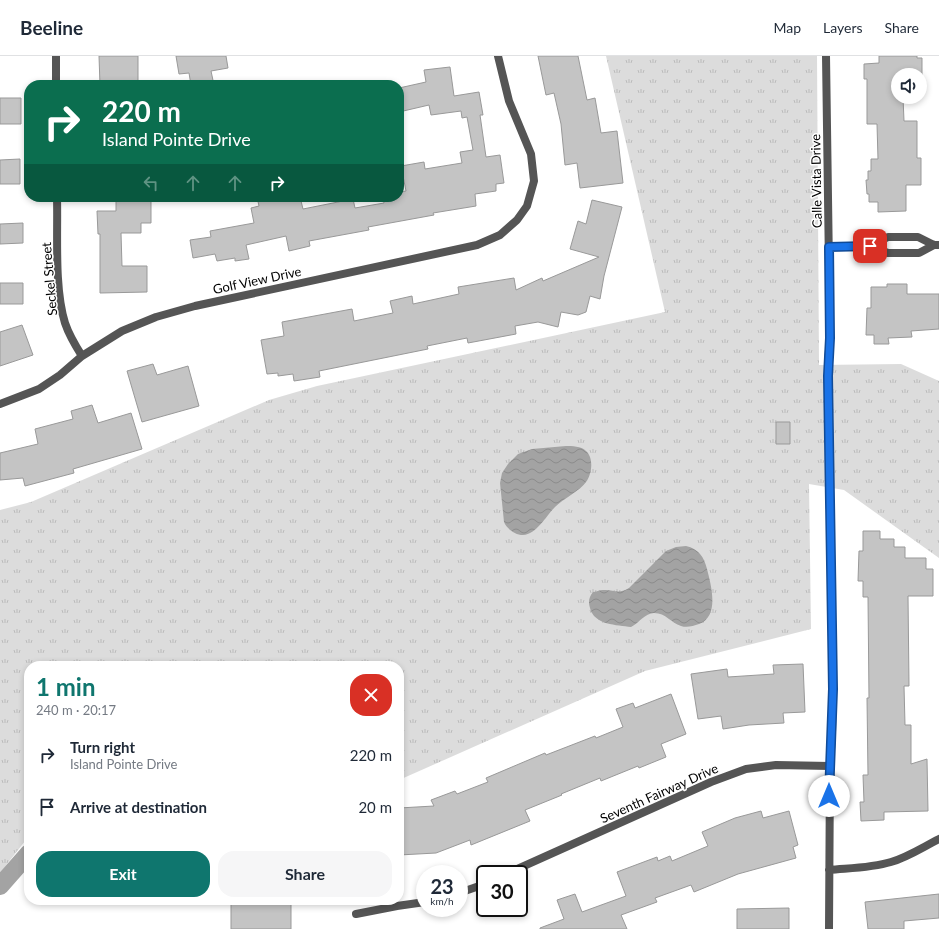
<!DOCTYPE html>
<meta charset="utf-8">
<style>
:root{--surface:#fff;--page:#f6f6f7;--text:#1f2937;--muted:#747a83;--line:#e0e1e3;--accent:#0f766e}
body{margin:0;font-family:Lato,sans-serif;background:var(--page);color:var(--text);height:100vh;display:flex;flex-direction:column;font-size:15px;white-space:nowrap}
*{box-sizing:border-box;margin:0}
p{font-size:13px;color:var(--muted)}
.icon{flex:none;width:22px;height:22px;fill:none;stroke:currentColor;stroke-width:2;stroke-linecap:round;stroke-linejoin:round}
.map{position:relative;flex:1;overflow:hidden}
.sheet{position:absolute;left:24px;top:605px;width:380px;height:244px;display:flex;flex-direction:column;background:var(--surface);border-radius:16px;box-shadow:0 2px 6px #0003}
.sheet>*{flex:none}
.top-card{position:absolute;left:24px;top:24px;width:380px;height:122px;border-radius:16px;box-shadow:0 2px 6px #0003;background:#0b6e4f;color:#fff;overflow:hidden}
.buttons{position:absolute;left:891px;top:12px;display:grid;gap:8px}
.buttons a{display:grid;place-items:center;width:36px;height:36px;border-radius:50%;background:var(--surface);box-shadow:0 2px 6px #0003;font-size:20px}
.speed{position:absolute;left:416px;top:809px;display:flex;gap:8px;font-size:20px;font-weight:700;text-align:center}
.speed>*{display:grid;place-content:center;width:52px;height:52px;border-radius:50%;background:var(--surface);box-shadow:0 2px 6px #0003;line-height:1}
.speed small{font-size:10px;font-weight:400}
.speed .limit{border:2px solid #111;border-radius:6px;background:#fff;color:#111}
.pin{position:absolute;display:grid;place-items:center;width:34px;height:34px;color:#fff;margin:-17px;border-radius:8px;box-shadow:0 2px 6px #0006}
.me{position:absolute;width:44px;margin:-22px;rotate:0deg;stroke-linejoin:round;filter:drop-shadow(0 0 3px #0008)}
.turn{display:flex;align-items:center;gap:14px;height:84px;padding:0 12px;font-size:18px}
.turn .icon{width:52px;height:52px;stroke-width:2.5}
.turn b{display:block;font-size:28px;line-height:34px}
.lanes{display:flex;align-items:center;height:38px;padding:0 12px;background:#0003;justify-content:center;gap:20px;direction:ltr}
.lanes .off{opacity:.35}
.round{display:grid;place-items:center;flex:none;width:42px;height:42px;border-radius:16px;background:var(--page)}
.head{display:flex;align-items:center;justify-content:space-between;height:68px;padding:0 12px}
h1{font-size:24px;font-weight:700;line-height:30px;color:var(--accent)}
.action{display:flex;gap:8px;margin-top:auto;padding:8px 12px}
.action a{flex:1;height:46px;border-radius:16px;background:var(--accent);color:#fff;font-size:16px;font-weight:700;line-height:46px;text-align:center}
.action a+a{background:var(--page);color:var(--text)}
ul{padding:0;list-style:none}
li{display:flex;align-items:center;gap:12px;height:52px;padding:0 12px}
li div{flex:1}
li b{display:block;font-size:15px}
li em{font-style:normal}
header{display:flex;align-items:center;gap:24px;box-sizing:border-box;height:56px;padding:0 20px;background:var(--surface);border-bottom:1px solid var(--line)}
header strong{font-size:19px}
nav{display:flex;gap:22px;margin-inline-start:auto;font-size:14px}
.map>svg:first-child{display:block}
.grass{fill:url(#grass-tufts)}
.water{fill:url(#water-waves)}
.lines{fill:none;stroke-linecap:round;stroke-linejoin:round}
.canal{stroke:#a3a3a3;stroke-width:18}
.building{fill:#c4c4c4;stroke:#999}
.minor{stroke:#555;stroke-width:8}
.route-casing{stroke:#114b97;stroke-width:10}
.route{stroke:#1a73e8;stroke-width:7}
.labels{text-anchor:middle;stroke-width:3;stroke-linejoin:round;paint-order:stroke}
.street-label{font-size:13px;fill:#000;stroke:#fff}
</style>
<header>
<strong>Beeline</strong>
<nav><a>Map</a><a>Layers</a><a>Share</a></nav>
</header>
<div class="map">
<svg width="939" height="873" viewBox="0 0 939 873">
<defs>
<pattern id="grass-tufts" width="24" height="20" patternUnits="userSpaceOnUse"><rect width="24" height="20" fill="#dcdcdc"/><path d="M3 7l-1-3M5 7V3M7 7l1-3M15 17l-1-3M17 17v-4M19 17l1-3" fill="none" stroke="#bbb"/></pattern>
<pattern id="water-waves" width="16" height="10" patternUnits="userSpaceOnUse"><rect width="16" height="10" fill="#a3a3a3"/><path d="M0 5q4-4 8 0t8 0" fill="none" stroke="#8b8b8b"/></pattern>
</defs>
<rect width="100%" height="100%" fill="#fff"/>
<path class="grass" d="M606,0H817L819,309L901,308L939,325V502L844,434L809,428L811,573L645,615L399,724V610H29V780L0,817V454L31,446L269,344L317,330L665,256Z"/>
<path class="water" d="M566,390C572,390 581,390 586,395C594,402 592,418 586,426C581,434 563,443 555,451C546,460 537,478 523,479C515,479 507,473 504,466L500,427L502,417L508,408L518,398L532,393Z
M686,490C699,493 704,501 707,513C711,529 720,560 699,568C693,570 687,572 681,570C671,567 666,557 654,557C645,557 639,567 631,571C617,569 594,569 590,552C588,546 589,541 593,536C596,536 599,534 603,534C614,533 617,539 629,532L666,495L676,491Z"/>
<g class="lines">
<path class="canal" d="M0,830L29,797"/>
</g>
<path class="building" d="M99,0H138V29H100Z
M176,0H226L228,12L211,15L214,29H191L189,17L179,18Z
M538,0H578L587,44L595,42L601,77L617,75L623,127L580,132L577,107L565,109L561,68L554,37L546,39Z
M879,0H917V2H922V22H920V19H898V41H903L904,65H917V102H921V129H906V155L878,156V146H869V138H867L866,124H868V115H871V103H878L877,68H867V23H864V8L879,7Z
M450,11L454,40L479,36L483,59H480L486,101L500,99L504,127L496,128V135L475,138L476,150L433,157L434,159L368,171L369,174L309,185L310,190L289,195L286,180L246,189L249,203L235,205V202L217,205L215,198L193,202L190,184L211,181L210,175L254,167L251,152L259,150L257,141H300L303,153L353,143L355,152L384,147L383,141H399V136L406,135L401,110L424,106L425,113L462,107L460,96L473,94L467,61L462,62L461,55L431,59L429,49L399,56V32L426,26L424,14Z
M0,42H21V68H0Z
M20,103V128H0V104Z
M116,141H141V144L151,143V167H141V177H121L122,210H147V236L100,237V178H98L97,155H116Z
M592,144L622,151L604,220L600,243L590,240L586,256L578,259L561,256L558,271L538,266L515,270L516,278L468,287L467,282L427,290L428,293L319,315L320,321L294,325L293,318L278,320V317L267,318L261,284L284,280L282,266L352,253L354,265L393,257L390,245L412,240L413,248L459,238L458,231L514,222L516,234L542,222L543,225L599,201L570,193L578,165L586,168Z
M23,167V187L0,188V168Z
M0,227H23V248H0Z
M887,228H907V238H939V273L911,275L912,281L888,282L889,288H874V279H866L867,252H871V231H887Z
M22,269L33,299L0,310V276Z
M153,308L157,319L188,310L199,350L142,366L127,315Z
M92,349L98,367L131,357L142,393L73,413L74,417L25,430L23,422L0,424V397L38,388L35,373L73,363L71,355Z
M776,366H790V388H776Z
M863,475H880V483H894V491H905V502H926V513H933V540H908L909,630H904L905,669H911V708L927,703L928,755L884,756V764L861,765L860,746H864L863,719H868L867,642H869L868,541H863V525H858L859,495H863Z
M803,608L805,656L783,657L784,667L749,669L723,673L721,660L698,663L691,618L727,613L728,621L774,618L773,609Z
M671,638L686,678L661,688L666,701L639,712L638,710L601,725L600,722L561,738L562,739L525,754L530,765L471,789L470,784L436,797L399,799V752L434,750L431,744L455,735L457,738L488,726L486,722L545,697L546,699L595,680L596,682L623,671L616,653L633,647L635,652Z
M761,755L763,762L789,755L798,789L793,791L796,802L738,818L694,836L691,829L655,842L657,846L621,859L627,873H540V872L564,863L557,844L575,838L582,856L626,840L617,816L657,801L658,805L670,800L672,805L708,790L702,776L735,762Z
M939,838V862L904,865V873H868L865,846Z
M231,844H291V873H231Z
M789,852V873H737V853Z"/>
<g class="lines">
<path class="minor" d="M56,0V29
M826,0L830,282L828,306L833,633L832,676L830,710L829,873
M57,141C58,178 54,232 65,267C69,279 75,289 82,300
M870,190L888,181H918L934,189H938
M829,191L870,190L888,197H919L934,189
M0,348L39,333L60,319L82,300L122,275L156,261L195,250L477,189L500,179L517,164L527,150L534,125L531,98L509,45L498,0
M829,814C850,812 871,812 891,806C908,801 923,791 939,783
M506,818L711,726L746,713L776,709L830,710
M459,837L485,828
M356,858L397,850L425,846"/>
</g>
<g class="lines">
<defs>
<path id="route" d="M829,740L833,633L828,320L830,282L829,191L870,190"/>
</defs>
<use href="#route" class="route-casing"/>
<use href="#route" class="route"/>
</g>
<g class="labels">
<g class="street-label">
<text transform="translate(816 125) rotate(-91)" y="5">Calle Vista Drive</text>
<text transform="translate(49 223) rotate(-95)" y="5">Seckel Street</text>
<text transform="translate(257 224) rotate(-12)" y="5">Golf View Drive</text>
<text transform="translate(659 737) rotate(-24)" y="5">Seventh Fairway Drive</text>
</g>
</g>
</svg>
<div class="buttons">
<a><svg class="icon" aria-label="sound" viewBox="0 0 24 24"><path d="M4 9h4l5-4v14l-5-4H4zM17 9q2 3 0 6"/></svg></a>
</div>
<div class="speed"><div>23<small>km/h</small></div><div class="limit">30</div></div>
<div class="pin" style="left:870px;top:190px;background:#d93025"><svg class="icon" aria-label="arrive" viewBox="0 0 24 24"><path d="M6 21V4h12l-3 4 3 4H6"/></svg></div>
<svg class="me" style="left:829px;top:740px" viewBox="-20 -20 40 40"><circle r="19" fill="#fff"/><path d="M0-13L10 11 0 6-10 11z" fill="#1a73e8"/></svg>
<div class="top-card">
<div class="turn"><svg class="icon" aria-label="right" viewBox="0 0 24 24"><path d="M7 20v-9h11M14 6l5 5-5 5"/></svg><div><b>220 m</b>Island Pointe Drive</div></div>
<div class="lanes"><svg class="icon off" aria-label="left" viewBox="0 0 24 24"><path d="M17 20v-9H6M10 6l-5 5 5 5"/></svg><svg class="icon off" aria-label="ahead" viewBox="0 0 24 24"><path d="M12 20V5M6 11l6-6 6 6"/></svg><svg class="icon off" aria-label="ahead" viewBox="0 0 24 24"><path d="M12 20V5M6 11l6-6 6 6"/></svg><svg class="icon" aria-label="right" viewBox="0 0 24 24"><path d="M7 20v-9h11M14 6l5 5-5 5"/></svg></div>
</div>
<section class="sheet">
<div class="head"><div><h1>1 min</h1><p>240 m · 20:17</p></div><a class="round" style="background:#d93025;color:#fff"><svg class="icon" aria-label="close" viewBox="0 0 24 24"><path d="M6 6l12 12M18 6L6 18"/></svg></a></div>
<ul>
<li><svg class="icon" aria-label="right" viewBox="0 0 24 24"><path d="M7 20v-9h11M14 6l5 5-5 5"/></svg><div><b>Turn right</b><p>Island Pointe Drive</p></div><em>220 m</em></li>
<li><svg class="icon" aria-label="arrive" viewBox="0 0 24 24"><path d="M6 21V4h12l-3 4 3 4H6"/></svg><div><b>Arrive at destination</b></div><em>20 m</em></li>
</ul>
<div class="action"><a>Exit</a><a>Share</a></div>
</section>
</div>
